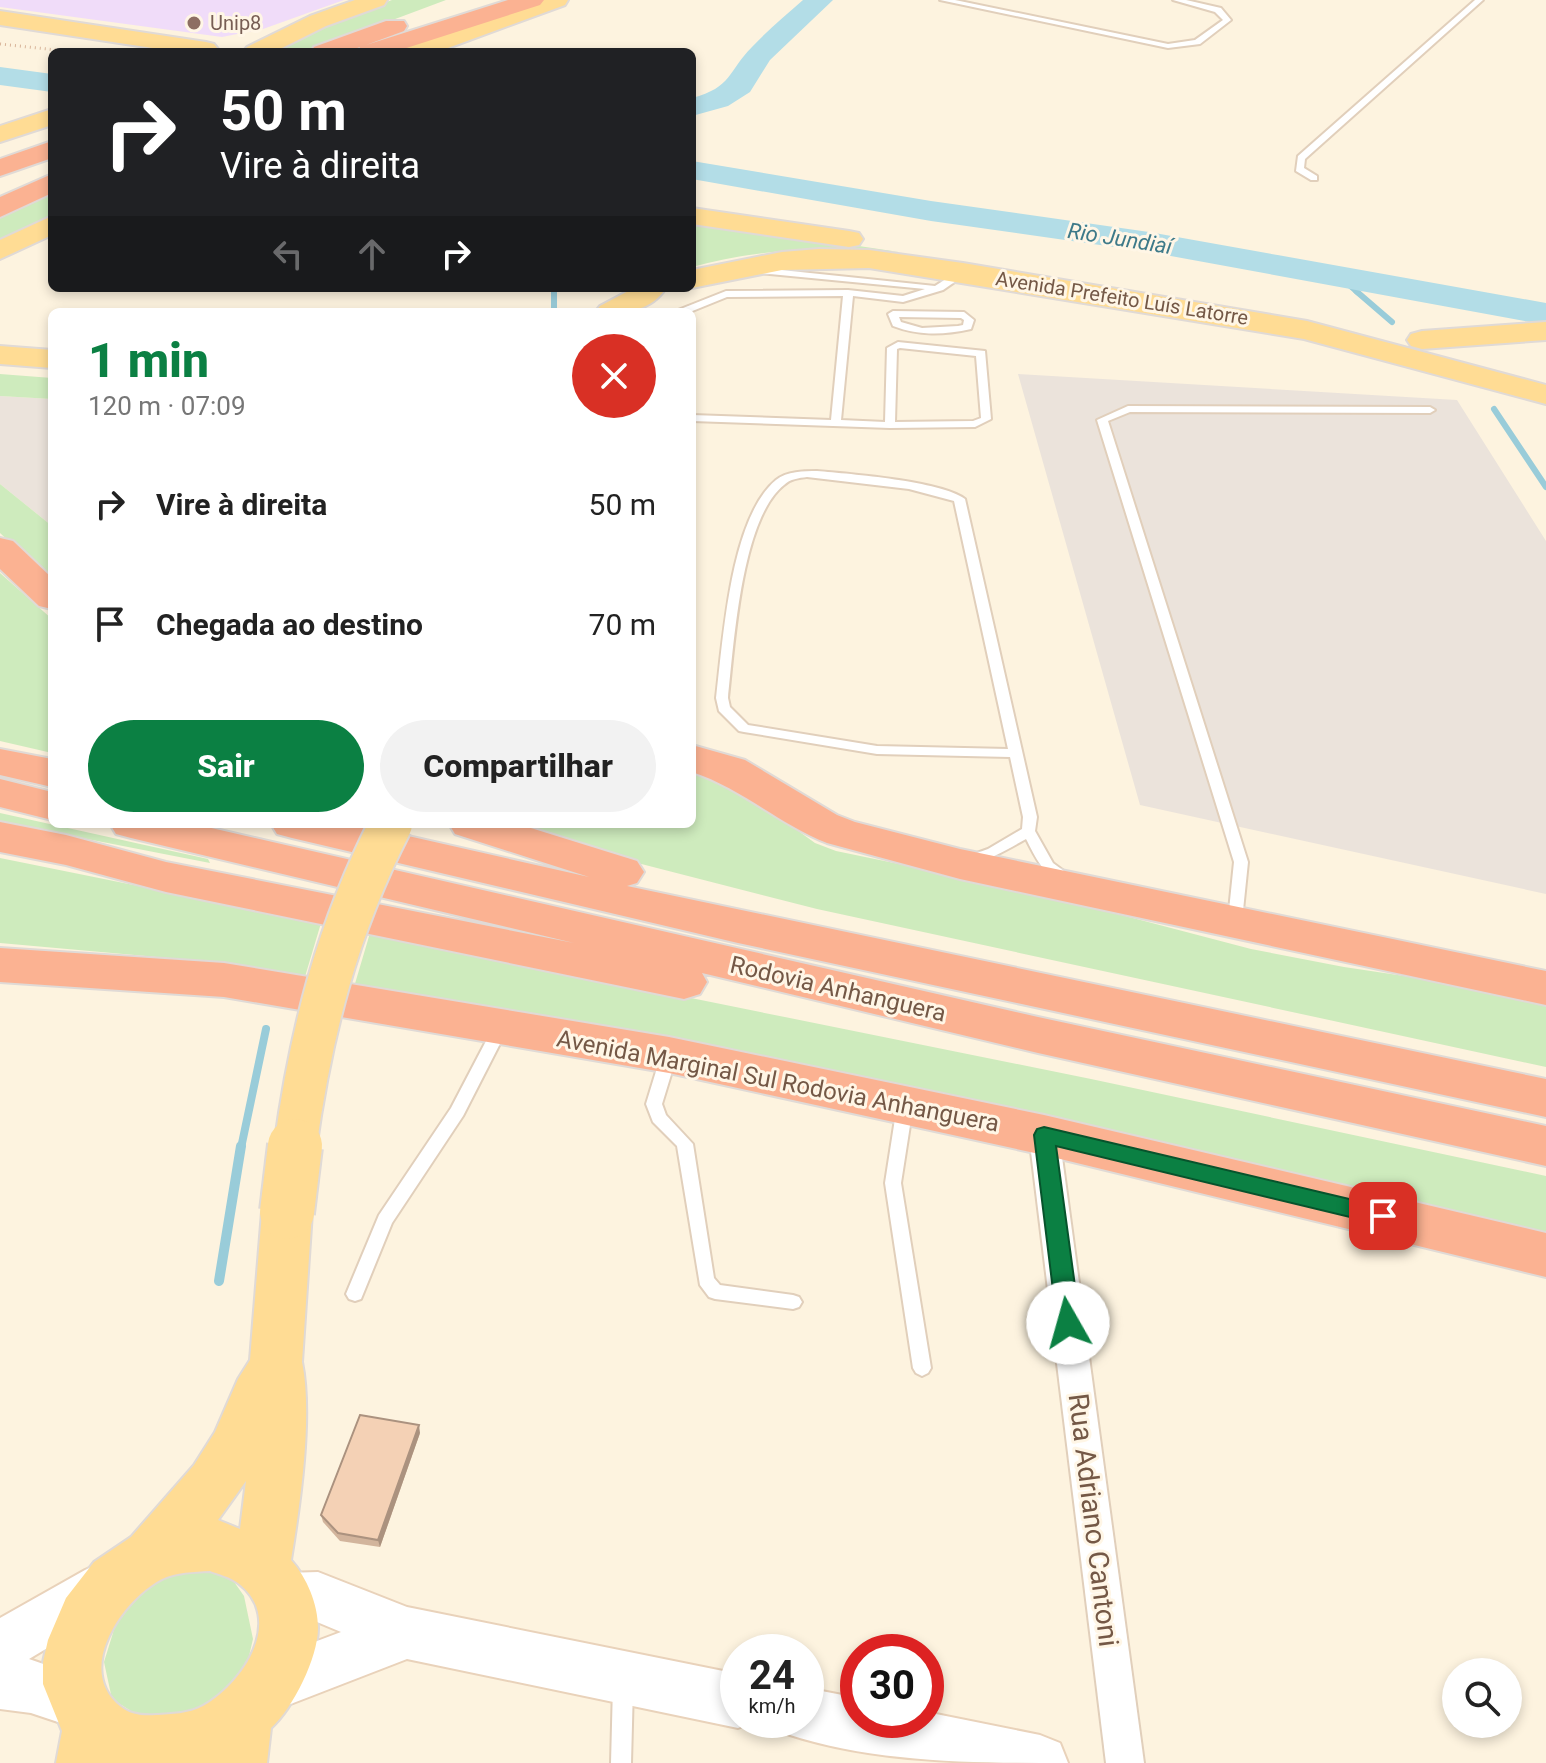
<!DOCTYPE html>
<html lang="pt">
<meta charset="utf-8">
<style>
:root{--surface:#fff;--page:#f2f2f2;--text:#222;--muted:#767676;--accent:#0b8043}
body{margin:0;font-family:Roboto,sans-serif;background:var(--page);color:var(--text);height:100vh;display:flex;flex-direction:column;font-size:30px;white-space:nowrap}
*{box-sizing:border-box;margin:0}
p{font-size:26px;color:var(--muted)}
.icon{flex:none;width:44px;height:44px;fill:none;stroke:currentColor;stroke-width:2;stroke-linecap:round;stroke-linejoin:round}
.map{position:relative;flex:1;overflow:hidden}
.drawer{position:absolute;left:48px;top:308px;width:648px;height:520px;display:flex;flex-direction:column;background:var(--surface);border-radius:12px;box-shadow:0 4px 12px #0003}
.drawer>*{flex:none}
.banner{position:absolute;left:48px;top:48px;width:648px;height:244px;border-radius:12px;box-shadow:0 4px 12px #0003;background:#202124;color:#fff;overflow:hidden}
.buttons{position:absolute;left:1442px;top:1658px;display:grid;gap:16px}
.buttons a{display:grid;place-items:center;width:80px;height:80px;border-radius:50%;background:var(--surface);box-shadow:0 4px 12px #0003;font-size:40px}
.speed{position:absolute;left:720px;top:1634px;display:flex;gap:16px;font-size:40px;font-weight:700;text-align:center}
.speed>*{display:grid;place-content:center;width:104px;height:104px;border-radius:50%;background:var(--surface);box-shadow:0 4px 12px #0003;line-height:1}
.speed small{font-size:20px;font-weight:400}
.speed .limit{border:12px solid #d22;background:#fff;color:#111}
.pin{position:absolute;display:grid;place-items:center;width:68px;height:68px;color:#fff;margin:-34px;border-radius:16px;box-shadow:0 4px 12px #0006}
.me{position:absolute;width:88px;margin:-44px;rotate:353deg;stroke-linejoin:round;filter:drop-shadow(0 0 6px #0008)}
.turn{display:flex;align-items:center;gap:28px;height:168px;padding:0 40px;font-size:36px}
.turn .icon{width:104px;height:104px;stroke-width:2.5}
.turn b{display:block;font-size:56px;line-height:68px}
.lanes{display:flex;align-items:center;height:76px;padding:0 40px;background:#0003;justify-content:center;gap:40px;direction:ltr}
.lanes .off{opacity:.35}
.round{display:grid;place-items:center;flex:none;width:84px;height:84px;border-radius:42px;background:var(--page)}
.head{display:flex;align-items:center;justify-content:space-between;height:136px;padding:0 40px}
h1{font-size:48px;font-weight:800;line-height:60px;color:var(--accent)}
.action{display:flex;gap:16px;margin-top:auto;padding:16px 40px}
.action a{flex:1;height:92px;border-radius:48px;background:var(--accent);color:#fff;font-size:32px;font-weight:800;line-height:92px;text-align:center}
.action a+a{background:var(--page);color:var(--text)}
ul{padding:0;list-style:none}
li{display:flex;align-items:center;gap:24px;height:120px;padding:0 40px}
li div{flex:1}
li b{display:block;font-size:30px}
li em{font-style:normal}
.map>svg:first-child{display:block}
.industrial{fill:#ebe3db}
.education{fill:#f0dcf9}
.green{fill:#ceebbd}
.lines{fill:none;stroke-linecap:round;stroke-linejoin:round}
.stream-far3{stroke:#99ccd9;stroke-width:5}
.stream-far2{stroke:#99ccd9;stroke-width:6}
.stream-far1{stroke:#99ccd9;stroke-width:8}
.stream{stroke:#99ccd9;stroke-width:10}
.river{fill:#b3dde7;fill-rule:evenodd}
.lane-casing{stroke:#e1cfbb;stroke-width:4}
.street-casing{stroke:#e1cfbb;stroke-width:4}
.secondary-casing{stroke:#e9d2ba;stroke-width:4}
.primary-casing{stroke:#e0dad6;stroke-width:4}
.highway-casing{stroke:#e0dad6;stroke-width:4}
.path{stroke:#d8b499;stroke-width:3;stroke-dasharray:1 4;stroke-linecap:butt}
.lane{fill:#fff;fill-rule:evenodd}
.street{fill:#fff;fill-rule:evenodd}
.secondary{fill:#fff;fill-rule:evenodd}
.primary{fill:#ffdc94;fill-rule:evenodd}
.highway{fill:#fbb292;fill-rule:evenodd}
.primary-bridge-far1-casing{stroke:#e0dad6;stroke-width:46;stroke-linecap:butt}
.primary-bridge-casing{stroke:#e0dad6;stroke-width:58;stroke-linecap:butt}
.primary-bridge-far1{stroke:#ffdc94;stroke-width:42}
.primary-bridge{stroke:#ffdc94;stroke-width:54}
.wall{fill:#d2b49c}
.shaded-wall{fill:#ab927f}
.building{fill:#f4d1b5;stroke:#ab927f;stroke-width:2}
.route{fill:#0b8043;stroke:#07532c;stroke-width:2}
.education-dot{fill:#8d6e63;stroke:#fff6e6;stroke-width:3}
.labels{text-anchor:middle;stroke-width:6;stroke-linejoin:round;paint-order:stroke}
.far-education-label{font-size:20px;fill:#785e54;stroke:#fff6e6;text-anchor:start}
.far-street-label{font-size:20px;fill:#745846;stroke:#fff6e6}
.far-water-label{font-size:22px;font-style:italic;fill:#3e7a89;stroke:#fff6e6}
.street-label{font-size:24px;fill:#745846;stroke:#fff6e6}
.near-street-label{font-size:28px;fill:#745846;stroke:#fff6e6}
</style>
<div class="map">
<svg width="1546" height="1763" viewBox="0 0 1546 1763">
<rect width="100%" height="100%" fill="#fdf3df"/>
<path class="industrial" d="M1018,374L1457,400L1546,541V894L1140,805Z
M0,396L52,399V526L0,484Z"/>
<path class="education" d="M0,0H344L263,29L222,37L0,7Z"/>
<path class="green" d="M392,0H446L307,52H266L320,26Z
M52,188V217L0,243V214Z
M692,221L899,252C829,246 760,248 692,267Z
M0,374L52,378V399L0,396Z
M0,484L52,526V581L0,533Z
M0,573L52,619V753L0,741Z
M692,768L733,784L815,843L836,851L1030,891L1251,949L1344,967L1458,984L1546,1002V1067L817,909L583,849L514,824H692Z
M0,813L208,859L210,863L0,822Z
M0,858L321,923L304,980L213,962L0,943Z
M370,933L1091,1079L1546,1176V1233L842,1072L354,987Z
M225,1569L244,1596L253,1639L242,1686L217,1708L150,1723L112,1699L104,1662L121,1607L157,1573Z"/>
<g class="lines">
<path class="stream-far3" d="M1336,274L1358,293
M554,288V293"/>
<path class="stream-far2" d="M554,291V312
M1356,291L1392,322
M1494,409L1546,487"/>
<path class="stream-far1" d="M241,1148L266,1029"/>
<path class="stream" d="M219,1281L241,1146"/>
<path class="river" d="M803,0H833L770,60L750,92L728,106L692,116V98C733,87 727,72 752,47C768,30 786,15 803,0Z
M0,67L52,74V92L0,85Z
M692,161L931,201L1149,232L1546,303V325L1149,252L931,221L692,179Z"/>
<defs>
<path id="lane" d="M940,0H955L1168,44L1195,40L1223,20L1215,12L1173,0H1186L1221,8L1231,20L1200,44L1168,48Z
M1475,0H1483L1305,159L1304,168L1317,176V180H1311L1296,171L1298,156Z
M753,267L935,286L960,270H966V274L943,290L903,302L853,296L841,420L885,422L887,348L898,342L985,351L991,419L975,427L890,428L692,421V415L831,420L843,296L727,297L690,312H676L678,310L726,291L848,290L903,296L925,289L750,272V268ZM900,348L976,356L981,418L973,421L895,422L897,349Z
M893,311L964,312L974,320L971,329C944,335 919,336 893,326L888,314ZM899,317L961,318L964,320L963,325L958,326L922,328L901,322Z
M1128,406L1430,407L1435,410L1430,413L1130,412L1108,421L1248,862L1242,920L1235,925L1228,920L1234,862L1097,420Z
M817,471C851,474 941,481 965,499L1037,817L1035,831L1053,863L1072,877L1070,880C1046,883 1035,856 1026,839C1008,849 991,859 971,865L964,860L966,857L988,849L1022,829L1023,817L1010,757L877,754L744,732L739,731L719,711L716,698C723,641 730,518 776,480C787,471 804,471 817,471ZM807,477L909,489L954,501L1008,749L877,746L748,725L730,707L728,698C734,645 741,519 784,485C790,479 799,478 807,477Z
M501,1020L506,1022L509,1026L463,1116L392,1223L361,1299L355,1301L349,1299L346,1294L379,1215L451,1108L496,1022Z
M669,1049L674,1051L677,1055L662,1104L666,1115L693,1144L714,1278L720,1285L793,1295L799,1297L802,1302L799,1307L793,1309L715,1299L709,1297L700,1285L677,1146L653,1122L646,1104L661,1055L664,1051Z
M905,1100L911,1102L913,1106L901,1183L931,1368L928,1373L922,1376L916,1373L913,1368L885,1183L897,1106L899,1102Z
M623,1676L630,1679L633,1686L631,1763H611L613,1686L616,1679Z"/>
<path id="street" d="M1044,1123L1054,1127L1059,1135L1144,1763H1106L1029,1135L1034,1127Z"/>
<path id="secondary" d="M103,1562L121,1570L129,1587L121,1604L29,1659L98,1683L106,1702L98,1721L79,1729L31,1713L0,1709V1618L85,1570Z
M318,1572L407,1607L738,1674V1720H757L738,1728L407,1659L270,1712L251,1704L243,1685L251,1666L341,1632L317,1622L285,1623L267,1616L259,1598L267,1580L285,1573Z
M806,1688L858,1698V1720H926V1712L1040,1735L1060,1743L1068,1763C974,1763 875,1763 787,1734L781,1720H806Z"/>
<path id="primary" d="M355,0H387L384,5L326,26L274,52H243L247,47L310,16Z
M536,0H568L565,5L437,52H403L407,47Z
M0,11L206,42L214,44L218,49L216,52H179L0,25Z
M52,109V125L0,142V126Z
M692,208L849,231L859,233L863,239L859,245L849,247L692,224Z
M52,216V235L0,259V240Z
M819,249L869,250L963,263L1307,321L1546,385V404L1304,339L869,268L782,270L692,288V270L782,252Z
M634,288H666C649,314 623,312 595,312L600,306Z
M1546,322V340L1422,349L1411,346L1407,340L1411,334L1422,331Z
M0,346L52,350V368L0,364Z
M287,1192L304,1198L312,1212L302,1362C313,1416 300,1505 291,1560C307,1578 318,1604 318,1628C318,1658 293,1708 271,1728L267,1763H56L62,1731L43,1684V1662L48,1640L66,1598L94,1562L131,1537L194,1465L215,1432L238,1379L250,1360L262,1212L270,1198ZM246,1481L240,1529L218,1520ZM210,1571C218,1574 230,1577 238,1583C286,1619 243,1684 203,1706C188,1714 172,1714 156,1715C143,1716 131,1715 121,1707C74,1671 121,1600 162,1579C176,1572 194,1572 210,1571Z"/>
<path id="highway" d="M508,0H544L540,5L394,52H357L360,47L346,52H311L314,47L386,21H404L407,26L404,31L366,45Z
M52,141V158L0,176V159Z
M52,174V193L0,217V197Z
M0,538L13,541L52,578V609L39,606L0,569Z
M692,745L745,760L837,815L855,822L960,849L1546,971V1005L960,879L827,843C779,824 741,788 692,772Z
M0,749L52,759V787L0,775Z
M0,779L52,792V820L0,807Z
M0,822L66,835L166,862L574,943L131,838L116,834L110,824H194L1038,1017L1546,1126V1166L1038,1053L702,973L707,982L700,994L684,999L166,892L66,865L0,852Z
M271,824H355L589,877L455,834L449,824H518L637,861L644,872L637,883L627,886L1546,1079V1117L738,943L292,838L277,834Z
M0,948L224,963L669,1037L1044,1115L1546,1233V1277L1044,1155L669,1073L224,997L0,982Z"/>
</defs>
<use href="#lane" class="lane-casing"/>
<use href="#street" class="street-casing"/>
<use href="#secondary" class="secondary-casing"/>
<use href="#primary" class="primary-casing"/>
<use href="#highway" class="highway-casing"/>
<path class="path" d="M0,44L66,51"/>
<use href="#lane" class="lane"/>
<use href="#street" class="street"/>
<use href="#secondary" class="secondary"/>
<use href="#primary" class="primary"/>
<use href="#highway" class="highway"/>
<defs>
<path id="primary-bridge-far1" d="M295,1148C311,1031 337,929 391,824"/>
<path id="primary-bridge" d="M287,1212L295,1146"/>
</defs>
<use href="#primary-bridge-far1" class="primary-bridge-far1-casing"/>
<use href="#primary-bridge" class="primary-bridge-casing"/>
<use href="#primary-bridge-far1" class="primary-bridge-far1"/>
<use href="#primary-bridge" class="primary-bridge"/>
</g>
<path class="wall" d="M420,1433L380,1547L340,1541L323,1522L321,1515Z"/>
<path class="shaded-wall" d="M419,1425L420,1433L380,1547L378,1540Z"/>
<path class="building" d="M360,1415L419,1425L378,1540L338,1533L321,1515Z"/>
<path class="route" d="M1044,1127L1383,1207L1391,1210L1394,1216L1391,1222L1383,1225L1056,1146L1080,1323L1076,1330L1068,1333L1060,1330L1057,1323L1034,1135L1037,1129Z"/>
<circle class="education-dot" cx="194" cy="23" r="8"/>
<g class="labels">
<g class="far-education-label">
<text x="210" y="30">Unip8</text>
</g>
<g class="far-street-label">
<text transform="translate(1122 298) rotate(9)" y="7">Avenida Prefeito Luís Latorre</text>
</g>
<g class="far-water-label">
<text transform="translate(1120 238) rotate(9)" y="8">Rio Jundiaí</text>
</g>
<g class="street-label">
<text transform="translate(838 989) rotate(13)" y="8">Rodovia Anhanguera</text>
<text transform="translate(778 1081) rotate(11)" y="8">Avenida Marginal Sul Rodovia Anhanguera</text>
</g>
<g class="near-street-label">
<text transform="translate(1094 1520) rotate(83)" y="10">Rua Adriano Cantoni</text>
</g>
</g>
</svg>
<div class="buttons">
<a><svg class="icon" aria-label="search" viewBox="0 0 24 24"><circle cx="10" cy="10" r="6"/><path d="M15 15l6 6"/></svg></a>
</div>
<div class="speed"><div>24<small>km/h</small></div><div class="limit">30</div></div>
<div class="pin" style="left:1383px;top:1216px;background:#d93025"><svg class="icon" aria-label="arrive" viewBox="0 0 24 24"><path d="M6 21V4h12l-3 4 3 4H6"/></svg></div>
<svg class="me" style="left:1068px;top:1323px" viewBox="-20 -20 40 40"><circle r="19" fill="#fff"/><path d="M0-13L10 11 0 6-10 11z" fill="#0b8043"/></svg>
<div class="banner">
<div class="turn"><svg class="icon" aria-label="right" viewBox="0 0 24 24"><path d="M7 20v-9h11M14 6l5 5-5 5"/></svg><div><b>50 m</b>Vire à direita</div></div>
<div class="lanes"><svg class="icon off" aria-label="left" viewBox="0 0 24 24"><path d="M17 20v-9H6M10 6l-5 5 5 5"/></svg><svg class="icon off" aria-label="ahead" viewBox="0 0 24 24"><path d="M12 20V5M6 11l6-6 6 6"/></svg><svg class="icon" aria-label="right" viewBox="0 0 24 24"><path d="M7 20v-9h11M14 6l5 5-5 5"/></svg></div>
</div>
<section class="drawer">
<div class="head"><div><h1>1 min</h1><p>120 m · 07:09</p></div><a class="round" style="background:#d93025;color:#fff"><svg class="icon" aria-label="close" viewBox="0 0 24 24"><path d="M6 6l12 12M18 6L6 18"/></svg></a></div>
<ul>
<li><svg class="icon" aria-label="right" viewBox="0 0 24 24"><path d="M7 20v-9h11M14 6l5 5-5 5"/></svg><div><b>Vire à direita</b></div><em>50 m</em></li>
<li><svg class="icon" aria-label="arrive" viewBox="0 0 24 24"><path d="M6 21V4h12l-3 4 3 4H6"/></svg><div><b>Chegada ao destino</b></div><em>70 m</em></li>
</ul>
<div class="action"><a>Sair</a><a>Compartilhar</a></div>
</section>
</div>
